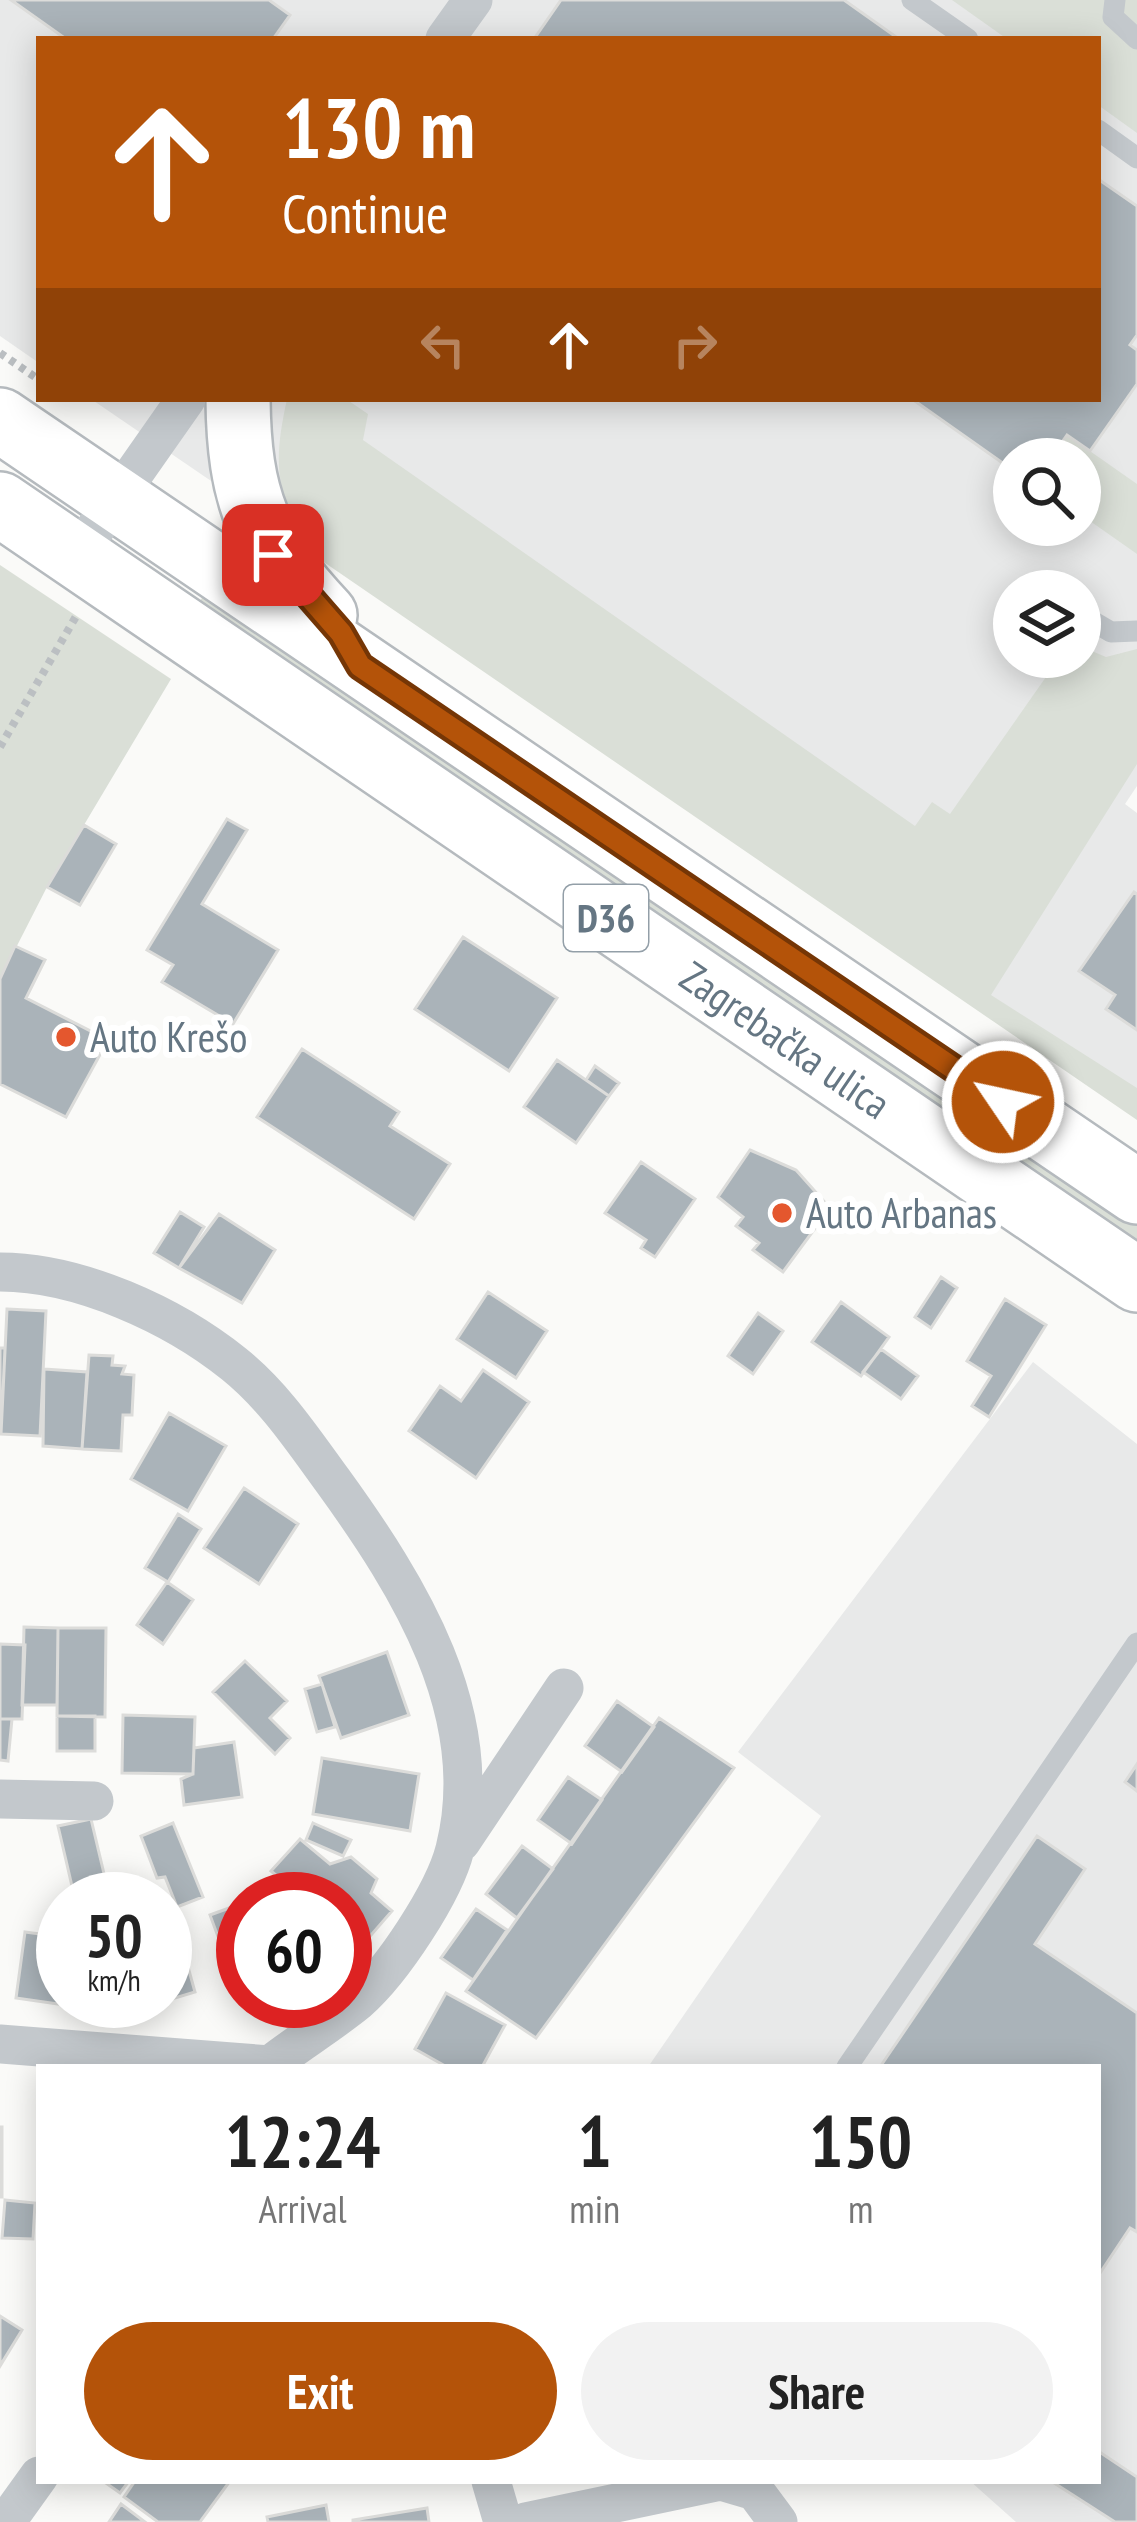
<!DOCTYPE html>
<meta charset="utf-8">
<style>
:root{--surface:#fff;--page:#f2f2f2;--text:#222;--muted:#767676;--accent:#b45309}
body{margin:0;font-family:"PT Sans Narrow",sans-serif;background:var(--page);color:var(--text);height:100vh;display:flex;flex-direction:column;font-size:45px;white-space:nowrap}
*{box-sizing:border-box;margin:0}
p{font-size:39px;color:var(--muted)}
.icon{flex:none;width:66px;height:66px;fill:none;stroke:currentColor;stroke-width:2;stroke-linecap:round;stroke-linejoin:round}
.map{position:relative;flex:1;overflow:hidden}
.panel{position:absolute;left:36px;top:2064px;width:1065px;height:420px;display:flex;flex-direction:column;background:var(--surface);border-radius:0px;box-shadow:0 6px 30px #0003}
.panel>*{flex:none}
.hud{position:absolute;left:36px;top:36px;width:1065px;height:366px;border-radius:0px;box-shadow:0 6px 30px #0003;background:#b45309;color:#fff;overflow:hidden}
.buttons{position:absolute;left:993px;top:438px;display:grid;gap:24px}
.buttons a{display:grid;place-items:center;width:108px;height:108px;border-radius:50%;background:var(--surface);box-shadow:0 6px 30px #0003;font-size:60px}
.speed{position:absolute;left:36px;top:1872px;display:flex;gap:24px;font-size:60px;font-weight:700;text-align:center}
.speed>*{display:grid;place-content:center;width:156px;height:156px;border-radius:50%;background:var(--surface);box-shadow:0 6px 30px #0003;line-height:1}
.speed small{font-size:30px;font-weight:400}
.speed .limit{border:18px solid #d22;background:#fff;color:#111}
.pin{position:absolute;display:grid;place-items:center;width:102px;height:102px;color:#fff;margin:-51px;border-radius:24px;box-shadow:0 6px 18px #0006}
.me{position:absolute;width:132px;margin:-66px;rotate:304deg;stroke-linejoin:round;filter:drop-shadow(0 0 9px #0008)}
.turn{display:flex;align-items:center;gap:42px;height:252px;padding:0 48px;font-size:54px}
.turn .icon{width:156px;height:156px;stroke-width:2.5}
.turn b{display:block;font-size:84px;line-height:102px}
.lanes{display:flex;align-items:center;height:114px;padding:0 48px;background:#0003;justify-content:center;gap:60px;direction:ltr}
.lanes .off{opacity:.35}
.eta{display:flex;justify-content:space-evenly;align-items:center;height:204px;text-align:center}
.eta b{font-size:72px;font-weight:700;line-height:84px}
.primary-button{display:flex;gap:24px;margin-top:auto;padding:24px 48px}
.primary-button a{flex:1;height:138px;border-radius:72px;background:var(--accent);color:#fff;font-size:48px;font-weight:700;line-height:138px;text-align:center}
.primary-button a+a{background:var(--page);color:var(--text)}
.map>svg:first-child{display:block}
.built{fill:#e8e9e9;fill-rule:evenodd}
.green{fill:#dadfd7}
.building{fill:#aab3b9;stroke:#dcdcda;stroke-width:3}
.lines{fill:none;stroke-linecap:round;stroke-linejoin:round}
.primary-casing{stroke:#b5babe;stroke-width:68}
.path{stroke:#bbbfc2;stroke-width:8;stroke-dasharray:6 6;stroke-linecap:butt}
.service{stroke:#c3c8cc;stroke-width:21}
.minor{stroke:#c3c8cc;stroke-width:39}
.primary{stroke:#fff;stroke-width:63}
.route-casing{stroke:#753606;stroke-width:30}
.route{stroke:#b45309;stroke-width:21}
.poi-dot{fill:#e4572e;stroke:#fff;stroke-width:4.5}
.labels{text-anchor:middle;stroke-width:12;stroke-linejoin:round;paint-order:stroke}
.shield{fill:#fff;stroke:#939fa8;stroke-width:3}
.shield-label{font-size:39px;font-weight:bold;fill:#657683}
.poi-label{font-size:42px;fill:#657683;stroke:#fff;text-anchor:start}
.street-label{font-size:42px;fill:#657683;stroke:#fff}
</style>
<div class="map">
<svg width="1137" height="2522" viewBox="0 0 1137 2522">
<rect width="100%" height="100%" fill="#fafaf8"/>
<path class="built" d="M0,0H955L1010,39H39V363L0,336Z
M1098,101L1137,129V786L1125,804L1137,813V1113L91,399H1098ZM1014,459H1080V525H1014ZM1014,591H1080V657H1014Z
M1033,1362L1137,1444V2522H1016L970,2481H1098V2067H648L821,1816L738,1752Z"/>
<path class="green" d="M952,0H1137V133L1098,105V39H1007Z
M287,399H346L368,414L363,440L915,826L932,802L950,814L1060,657H1080V646L1106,657L1137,649V764L991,995L1137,1088V1120L312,554C276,493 272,468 287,399Z
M1067,435L1137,484V554L1080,514V459H1050Z
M0,565L171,679L47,887L0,979Z
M211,586L1137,1221V1253L193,610Z"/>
<path class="building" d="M11,0H269L290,15L273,39H66Z
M561,0H844L899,39H534Z
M1098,179L1137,206V335L1130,345L1137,350V384L1090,451L1067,435L1050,459H1014V471L912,399H1098Z
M227,819L247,830L202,904L278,950L233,1024L162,982L173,965L147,950Z
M84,825L116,844L80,905L47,887Z
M1134,892L1137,894V1030L1106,1009L1115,995L1079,971Z
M463,937L557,998L509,1071L415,1009Z
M15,946L45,960L26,998L108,1040L66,1117L0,1084V979Z
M302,1049L399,1112L390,1126L450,1164L414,1219L257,1117Z
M557,1060L609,1096L576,1143L524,1107Z
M595,1066L619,1083L609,1096L586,1080Z
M750,1150L796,1170L830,1208L783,1272L753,1250L759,1243L736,1226L743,1217L718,1197Z
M641,1162L695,1199L655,1257L641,1248L646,1240L605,1213Z
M180,1212L204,1227L179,1268L154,1253Z
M219,1214L275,1250L242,1303L179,1268Z
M941,1277L957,1288L931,1328L915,1317Z
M488,1292L547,1331L516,1378L457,1339Z
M1005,1299L1046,1325L989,1417L972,1406L991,1376L967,1361Z
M841,1302L889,1337L861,1376L812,1342Z
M7,1309L46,1311L40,1436L1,1434Z
M758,1313L783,1331L753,1374L728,1356Z
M0,1348H5L1,1434H0Z
M881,1349L918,1376L901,1399L863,1372Z
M89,1355L113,1356L112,1365L125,1366L122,1374L134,1375L132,1415H123L121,1451L82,1449Z
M44,1369L87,1372L82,1449L43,1446Z
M483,1370L529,1402L476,1478L409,1431L440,1386L461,1401Z
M169,1413L226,1446L188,1511L131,1479Z
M244,1488L298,1524L259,1584L204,1548Z
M178,1514L201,1529L168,1582L145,1568Z
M167,1582L193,1600L163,1644L137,1625Z
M24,1627L58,1628L57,1705H22Z
M58,1628H106L105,1717L57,1716Z
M0,1644L25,1645L22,1719H0Z
M387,1652L409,1715L341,1738L319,1676Z
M245,1661L287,1701L270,1718L290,1738L275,1754L213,1692Z
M322,1684L335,1727L317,1732L305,1689Z
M617,1701L654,1727L622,1772L585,1746Z
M123,1715L195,1717L193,1774L122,1773Z
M57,1716H95V1751H57Z
M659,1718L734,1768L536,2038L466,1991Z
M0,1719H12L8,1761L0,1760Z
M234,1742L242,1797L184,1805L181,1779L193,1774L194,1748Z
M322,1758L419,1774L410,1831L313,1814Z
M1137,1764V1791L1125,1782Z
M568,1777L602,1800L572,1844L538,1820Z
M91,1819L110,1899H75L58,1826Z
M173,1823L203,1897L177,1907L165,1877L157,1878L141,1836Z
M313,1823L351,1840L343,1856L306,1840Z
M1037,1836L1085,1869L1035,1944L1137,2013V2232L1130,2228L1098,2276V2067H880Z
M300,1839L330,1864L351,1857L377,1879L371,1893L392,1911L352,1957L345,1951V1899H285L276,1891L284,1882L271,1871Z
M522,1846L553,1869L517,1918L486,1894Z
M243,1903V1994L240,1996L210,1915Z
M476,1909L507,1930L473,1980L441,1958Z
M176,1924L195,1992L165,2001V1927Z
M25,1932L63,1937V2001H73L72,2006L16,1998Z
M446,1993L505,2025L482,2067H447L415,2049Z
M119,2001H163L122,2013Z
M0,2127H2V2197H0Z
M5,2200L35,2203L33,2239L2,2238Z
M0,2316L22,2330L0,2366Z
M1098,2451L1137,2477V2522H1115L1051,2481H1098Z
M103,2481H129L120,2493Z
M135,2481H230L200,2522H158L124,2497Z
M121,2504L145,2522H109Z
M326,2505L329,2522H268L267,2517Z
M427,2508L429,2522H353V2520Z"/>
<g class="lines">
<defs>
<g id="primary">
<path d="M238,399C239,497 258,544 325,615"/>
<path d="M0,420L1137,1192"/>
<path id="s1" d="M0,504L1137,1280"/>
</g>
</defs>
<use href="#primary" class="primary-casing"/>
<path class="path" d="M0,353L38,379
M0,747L78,613"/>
<path class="service" d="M912,0L968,39
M1115,0L1113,17L1137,39
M1098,130L1137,158
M1080,614L1111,632L1137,631
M847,2067L1137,1643"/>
<path class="minor" d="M445,39L473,0
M76,556L186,399
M0,1272C79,1272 173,1315 234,1364C274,1396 303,1440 333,1481C409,1586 489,1714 455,1849C444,1893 392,1971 358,2001C330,2024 298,2043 270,2065
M0,1799L94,1801
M461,1842L564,1688
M0,2044L270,2065
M491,2481L503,2522
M6,2522L39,2476
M525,2522L721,2481L755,2491L778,2522"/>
<use href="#primary" class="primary"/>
</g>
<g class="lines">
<defs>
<path id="route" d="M273,555L341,633L360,666L1003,1102"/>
</defs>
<use href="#route" class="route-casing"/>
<use href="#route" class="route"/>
</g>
<g class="poi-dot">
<circle cx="66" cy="1037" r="12"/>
<circle cx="782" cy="1213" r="12"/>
</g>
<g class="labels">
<rect class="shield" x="564" y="885" width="84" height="66" rx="9"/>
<g class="shield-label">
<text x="606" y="932">D36</text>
</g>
<g class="poi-label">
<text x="90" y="1052">Auto Krešo</text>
<text x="806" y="1228">Auto Arbanas</text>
</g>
<g class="street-label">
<text dy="15" stroke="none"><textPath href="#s1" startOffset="951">Zagrebačka ulica</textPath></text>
</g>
</g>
</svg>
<div class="buttons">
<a><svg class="icon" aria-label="search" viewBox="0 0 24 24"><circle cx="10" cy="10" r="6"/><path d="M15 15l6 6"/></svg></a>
<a><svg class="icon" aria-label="layers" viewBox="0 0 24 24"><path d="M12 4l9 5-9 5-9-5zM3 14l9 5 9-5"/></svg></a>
</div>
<div class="speed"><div>50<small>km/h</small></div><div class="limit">60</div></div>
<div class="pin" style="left:273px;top:555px;background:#d93025"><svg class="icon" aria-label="arrive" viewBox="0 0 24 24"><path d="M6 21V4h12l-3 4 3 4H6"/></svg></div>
<svg class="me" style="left:1003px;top:1102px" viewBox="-20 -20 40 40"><circle r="17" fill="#b45309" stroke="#fff" stroke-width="3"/><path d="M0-11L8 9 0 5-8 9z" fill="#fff"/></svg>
<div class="hud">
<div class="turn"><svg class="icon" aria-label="ahead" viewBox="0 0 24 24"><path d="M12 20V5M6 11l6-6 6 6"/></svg><div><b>130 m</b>Continue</div></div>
<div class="lanes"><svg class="icon off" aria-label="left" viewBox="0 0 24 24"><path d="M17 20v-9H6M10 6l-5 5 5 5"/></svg><svg class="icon" aria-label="ahead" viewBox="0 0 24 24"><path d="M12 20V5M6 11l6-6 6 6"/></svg><svg class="icon off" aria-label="right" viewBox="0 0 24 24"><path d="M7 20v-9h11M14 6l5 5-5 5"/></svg></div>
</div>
<section class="panel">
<div class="eta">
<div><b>12:24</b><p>Arrival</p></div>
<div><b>1</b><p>min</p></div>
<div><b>150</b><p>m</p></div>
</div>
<div class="primary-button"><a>Exit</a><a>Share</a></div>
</section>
</div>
